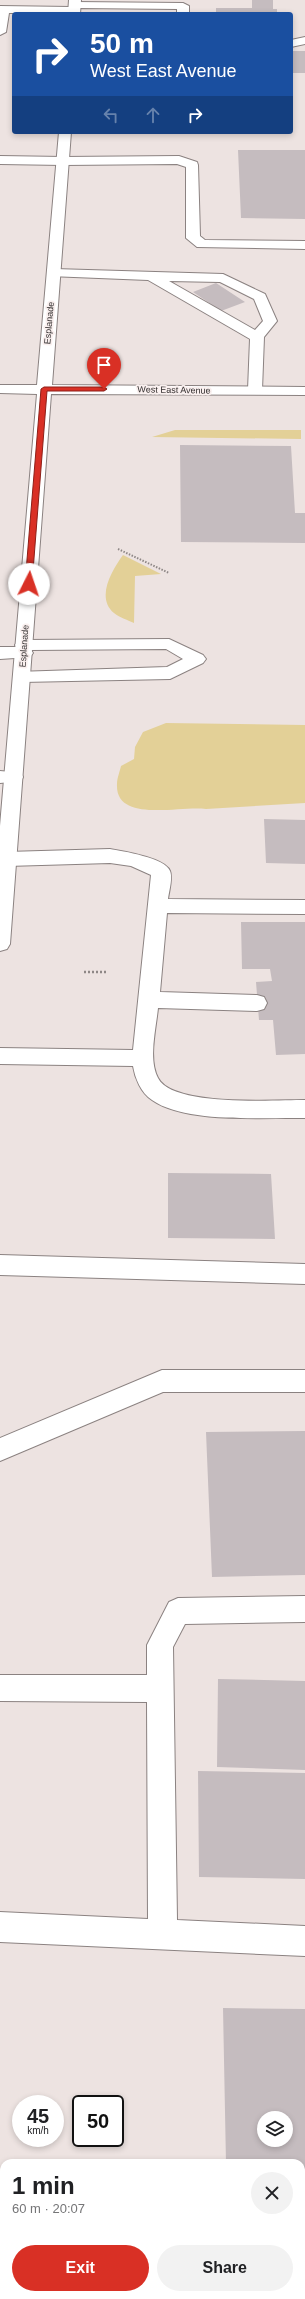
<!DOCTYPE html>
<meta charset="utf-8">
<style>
:root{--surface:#fff;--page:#f2f2f2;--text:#202124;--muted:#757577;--accent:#d93025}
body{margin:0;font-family:Helvetica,sans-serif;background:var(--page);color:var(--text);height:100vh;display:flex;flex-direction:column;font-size:15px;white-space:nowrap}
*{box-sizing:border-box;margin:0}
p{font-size:13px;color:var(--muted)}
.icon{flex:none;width:22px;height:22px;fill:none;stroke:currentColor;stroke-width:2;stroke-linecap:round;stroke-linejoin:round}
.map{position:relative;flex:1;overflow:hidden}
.side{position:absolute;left:0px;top:2159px;width:305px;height:140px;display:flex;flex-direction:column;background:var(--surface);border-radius:12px 12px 0 0;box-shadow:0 2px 6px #0003}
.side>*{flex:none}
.banner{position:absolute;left:12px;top:12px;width:281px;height:122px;border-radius:4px;box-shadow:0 2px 6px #0003;background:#1a4fa0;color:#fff;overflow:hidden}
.buttons{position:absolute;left:257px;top:2111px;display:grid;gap:8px}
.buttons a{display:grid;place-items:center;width:36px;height:36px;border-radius:50%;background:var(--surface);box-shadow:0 2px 6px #0003;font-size:20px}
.speed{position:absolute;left:12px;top:2095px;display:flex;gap:8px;font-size:20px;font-weight:700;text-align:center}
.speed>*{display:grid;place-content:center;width:52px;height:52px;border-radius:50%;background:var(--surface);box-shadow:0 2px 6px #0003;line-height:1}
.speed small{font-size:10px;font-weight:400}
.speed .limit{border:2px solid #111;border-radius:6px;background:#fff;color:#111}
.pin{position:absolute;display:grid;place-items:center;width:34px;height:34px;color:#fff;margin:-41px -17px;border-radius:50% 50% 50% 0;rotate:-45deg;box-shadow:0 0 4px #0007}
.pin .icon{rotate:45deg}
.me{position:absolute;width:44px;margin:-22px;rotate:4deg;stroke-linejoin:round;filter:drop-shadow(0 0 3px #0008)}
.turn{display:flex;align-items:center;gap:14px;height:84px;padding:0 12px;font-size:18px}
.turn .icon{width:52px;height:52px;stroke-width:2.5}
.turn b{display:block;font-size:28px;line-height:34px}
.lanes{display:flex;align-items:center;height:38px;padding:0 12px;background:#0003;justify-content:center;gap:20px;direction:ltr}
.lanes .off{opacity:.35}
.round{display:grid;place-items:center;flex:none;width:42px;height:42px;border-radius:21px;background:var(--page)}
.head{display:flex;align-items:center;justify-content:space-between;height:68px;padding:0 12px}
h1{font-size:24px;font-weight:700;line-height:30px}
.action{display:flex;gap:8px;margin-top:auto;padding:8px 12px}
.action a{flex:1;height:46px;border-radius:24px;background:var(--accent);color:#fff;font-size:16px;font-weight:700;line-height:46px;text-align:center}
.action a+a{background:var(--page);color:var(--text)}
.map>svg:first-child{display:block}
.green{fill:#e3d097}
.building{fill:#c5bcbf;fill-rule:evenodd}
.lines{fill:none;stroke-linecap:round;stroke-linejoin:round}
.lane-casing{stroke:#8b8281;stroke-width:2}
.street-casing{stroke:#8b8281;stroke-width:2}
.secondary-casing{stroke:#8b8281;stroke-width:2}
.path-far1{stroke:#8e8786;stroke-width:2;stroke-dasharray:1.5 1.5;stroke-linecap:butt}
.path{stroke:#8e8786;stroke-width:2.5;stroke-dasharray:2 2;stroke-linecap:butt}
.lane{fill:#fff;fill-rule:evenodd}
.street{fill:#fff;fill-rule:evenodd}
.secondary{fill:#fff;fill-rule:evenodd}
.route{fill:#d93025;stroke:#8d1f18}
.labels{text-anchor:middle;stroke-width:3.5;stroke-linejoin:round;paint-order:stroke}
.far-street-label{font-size:9px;fill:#332f2f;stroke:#faf0ef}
</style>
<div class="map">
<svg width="305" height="2299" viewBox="0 0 305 2299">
<rect width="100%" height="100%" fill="#ede3e1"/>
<path class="green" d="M175,430H301V439L152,437Z
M123,555L161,574L135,576L134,623C128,620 120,618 114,613C95,597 113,569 123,555Z
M166,723L305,725V803L206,809C181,805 115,824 117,784C117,778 120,771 121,766L134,759L135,747L143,732Z"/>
<path class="building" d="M252,0H273V9H277V14H216V8H252Z
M291,51H305V73H291Z
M238,150H305V219L241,218Z
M216,283L245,302L221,311L193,292Z
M180,445L291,446L295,513H305V543L181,542Z
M264,819L305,820V864L266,863Z
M241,922H305V1054L276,1055L273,1020H259L256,982L272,981L270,969H242Z
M168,1173L271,1174L275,1239L168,1238Z
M305,1431V1575L212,1577L206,1432Z
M218,1679L305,1681V1770L217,1767Z
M198,1771L305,1773V1879L199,1877Z
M223,2008L305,2009V2218H301V2163H226ZM264,2118H286V2140H264Z"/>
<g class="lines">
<defs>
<path id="lane" d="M75,2L183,3L189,6V14H177V9L79,8L78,12L74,13H9L6,32L0,35V6L70,7L71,3Z
M305,37V44L291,47V40Z
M179,156L197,162L198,165L200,236L205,240L305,241V249L197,247L186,238V167L177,164L63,165L57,161L63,157Z
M54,269L223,274L265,294L277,321L264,337L262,390L255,394L248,390L250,339L148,280L49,276L47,273ZM169,281L220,282L254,299L263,321L255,330Z
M169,639L203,655L206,659L203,663L170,679L22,682L16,680L13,676L16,672L167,667L183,659L166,649L31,650L33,653L30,657L0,659V647H17L15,645L18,641L24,640Z
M0,771L21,773L23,777L21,781L0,783Z
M110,849C122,851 166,858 170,871C173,878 169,891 168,899L305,900V914L167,913L160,992L257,995L264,997L267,1003L264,1009L257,1011L158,1008C156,1029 148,1059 158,1078C172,1107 275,1100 305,1100V1118C264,1117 186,1124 152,1100C141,1093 135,1078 133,1066L0,1064V1048L133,1050L151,875L131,866L110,863L7,866L0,864V854L7,852Z
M0,1255L305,1264V1284L0,1275Z
M162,1370H305V1392H163L0,1461V1438Z
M305,1596V1622L185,1624L173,1647L177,1920L305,1926V1956L0,1942V1912L148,1919L147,1702L0,1701V1675H147V1645L169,1602L178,1598Z"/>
<path id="street" d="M0,156L63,157L69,161L63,165L0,164Z"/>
<path id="secondary" d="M69,0H81L80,14H68Z
M59,132H71L52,385L305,387V395L51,394L10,944L7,949L0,951V826L37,394L0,393V385H37Z"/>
</defs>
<use href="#lane" class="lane-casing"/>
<use href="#street" class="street-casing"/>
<use href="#secondary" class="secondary-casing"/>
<path class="path-far1" d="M118,549L169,573"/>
<path class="path" d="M84,972H108"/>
<use href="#lane" class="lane"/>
<use href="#street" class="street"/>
<use href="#secondary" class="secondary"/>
</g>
<path class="route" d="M44,387H104L107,389L104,391H47L32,584L29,586L25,584L41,389Z"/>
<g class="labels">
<g class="far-street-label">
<text transform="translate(49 323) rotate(-85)" y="3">Esplanade</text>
<text transform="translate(174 390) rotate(1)" y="3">West East Avenue</text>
<text transform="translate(24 646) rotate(-86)" y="3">Esplanade</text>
</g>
</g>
</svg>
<div class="buttons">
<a><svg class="icon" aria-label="layers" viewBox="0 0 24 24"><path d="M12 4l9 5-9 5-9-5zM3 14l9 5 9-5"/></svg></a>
</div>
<div class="speed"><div>45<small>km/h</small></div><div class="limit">50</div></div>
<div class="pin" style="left:104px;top:389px;background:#d93025"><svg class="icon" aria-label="arrive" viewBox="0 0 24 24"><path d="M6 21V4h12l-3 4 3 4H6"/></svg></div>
<svg class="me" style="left:29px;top:584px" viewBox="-20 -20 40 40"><circle r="19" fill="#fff"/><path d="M0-13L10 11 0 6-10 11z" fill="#d93025"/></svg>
<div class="banner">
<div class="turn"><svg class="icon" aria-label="right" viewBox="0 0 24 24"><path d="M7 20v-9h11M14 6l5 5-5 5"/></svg><div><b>50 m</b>West East Avenue</div></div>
<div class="lanes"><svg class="icon off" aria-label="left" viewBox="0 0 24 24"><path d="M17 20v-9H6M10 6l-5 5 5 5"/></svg><svg class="icon off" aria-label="ahead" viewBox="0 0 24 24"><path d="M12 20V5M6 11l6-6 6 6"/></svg><svg class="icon" aria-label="right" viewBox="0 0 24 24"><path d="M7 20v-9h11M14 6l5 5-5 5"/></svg></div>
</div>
<section class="side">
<div class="head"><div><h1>1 min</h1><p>60 m · 20:07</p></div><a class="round"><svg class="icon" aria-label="close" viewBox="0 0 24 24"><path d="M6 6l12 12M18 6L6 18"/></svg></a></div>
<div class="action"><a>Exit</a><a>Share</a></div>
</section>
</div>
